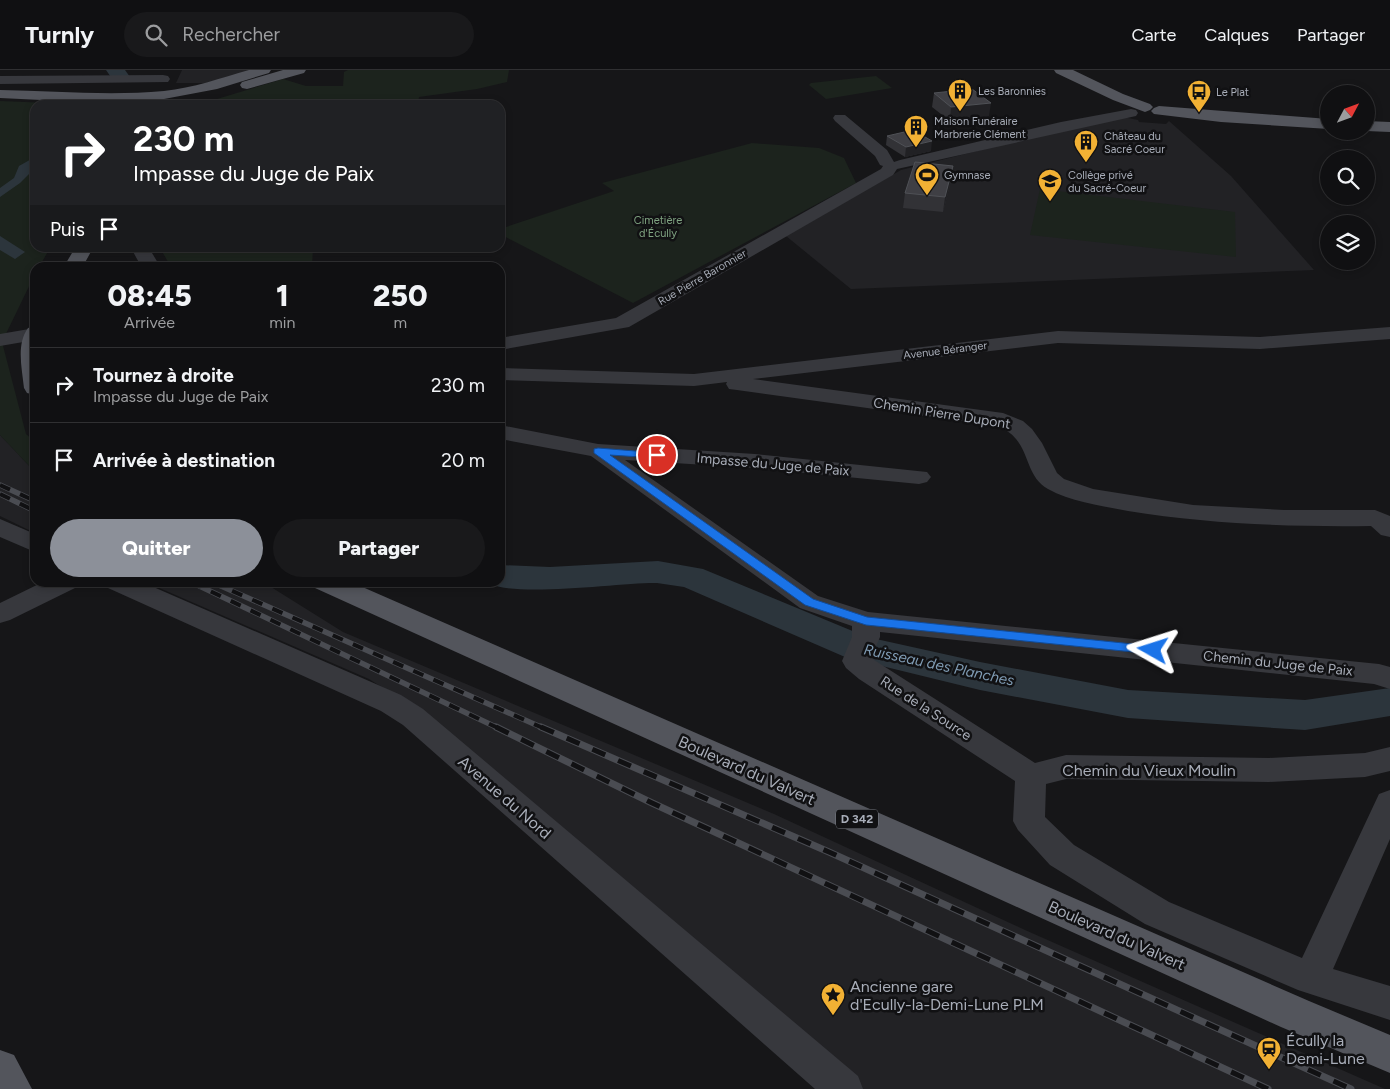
<!DOCTYPE html>
<html lang="fr">
<meta charset="utf-8">
<style>
:root{--surface:#101012;--page:#19191b;--text:#f1f3f6;--muted:#9c9d9f;--line:#303032;--accent:#8c9099}
body{margin:0;font-family:Figtree,sans-serif;background:var(--page);color:var(--text);height:100vh;display:flex;flex-direction:column;font-size:19px;white-space:nowrap}
*{box-sizing:border-box;margin:0}
p{font-size:16px;color:var(--muted)}
.icon{flex:none;width:28px;height:28px;fill:none;stroke:currentColor;stroke-width:2;stroke-linecap:round;stroke-linejoin:round}
.map{position:relative;flex:1;overflow:hidden}
.sheet{position:absolute;left:30px;top:192px;width:475px;height:325px;display:flex;flex-direction:column;background:var(--surface);border-radius:15px;box-shadow:0 2px 8px #0003,0 0 0 1px var(--line)}
.sheet>*{flex:none}
.top-card{position:absolute;left:30px;top:30px;width:475px;height:152px;border-radius:15px;box-shadow:0 2px 8px #0003,0 0 0 1px var(--line);background:#202124;color:#fff;overflow:hidden}
.needle{width:32px;rotate:49deg}
.fabs{position:absolute;left:1320px;top:15px;display:grid;gap:10px}
.fabs a{display:grid;place-items:center;width:55px;height:55px;border-radius:50%;background:var(--surface);box-shadow:0 2px 8px #0003,0 0 0 1px var(--line);font-size:25px}
.pin{position:absolute;display:grid;place-items:center;width:42px;height:42px;color:#fff;margin:-21px;border:2px solid #fff;border-radius:50%;box-shadow:0 1px 5px #0007}
.me{position:absolute;width:55px;margin:-28px;rotate:276deg;stroke-linejoin:round;filter:drop-shadow(0 0 4px #0008)}
.turn{display:flex;align-items:center;gap:18px;height:105px;padding:0 20px;font-size:22px}
.turn .icon{width:65px;height:65px;stroke-width:2.5}
.turn b{display:block;font-size:35px;line-height:42px}
.then{display:flex;align-items:center;height:48px;padding:0 20px;background:#0003;gap:10px;font-size:19px}
.eta{display:flex;justify-content:space-evenly;align-items:center;height:85px;text-align:center}
.eta b{font-size:30px;font-weight:800;line-height:35px}
.action{display:flex;gap:10px;margin-top:auto;padding:10px 20px}
.action a{flex:1;height:58px;border-radius:30px;background:var(--accent);color:#fff;font-size:20px;font-weight:800;line-height:58px;text-align:center}
.action a+a{background:var(--page);color:var(--text)}
ul{padding:0;list-style:none}
li{display:flex;align-items:center;gap:15px;height:75px;padding:0 20px;border-top:1px solid var(--line)}
li div{flex:1}
li b{display:block;font-size:19px}
li em{font-style:normal}
header{display:flex;align-items:center;gap:30px;box-sizing:border-box;height:70px;padding:0 25px;background:var(--surface);border-bottom:1px solid var(--line)}
header strong{font-size:24px}
nav{display:flex;gap:28px;margin-inline-start:auto;font-size:18px}
.search{width:350px;height:45px;background:var(--page);display:flex;align-items:center;gap:12px;box-sizing:border-box;padding:0 18px;border-radius:28px;color:var(--muted);font-size:19px}
.map>svg:first-child{display:block}
.built{fill:#222225}
.green{fill:#1c231d}
.water{fill:#2c353c}
.lines{fill:none;stroke-linecap:round;stroke-linejoin:round}
.river{fill:#2c353c;fill-rule:evenodd}
.minor{fill:#37383d;fill-rule:evenodd}
.major{fill:#53555c;fill-rule:evenodd}
.rail-far1-casing{stroke:#4a4c52;stroke-width:5.5}
.rail-casing{stroke:#4a4c52;stroke-width:7}
.rail-far1{stroke:#111113;stroke-width:4;stroke-dasharray:11;stroke-linecap:butt}
.rail{stroke:#111113;stroke-width:5;stroke-dasharray:14;stroke-linecap:butt}
.wall{fill:#323236}
.shaded-wall{fill:#212124}
.building{fill:#3f3f44;stroke:#4f5156}
.route{fill:#1a73e8;stroke:#114b97}
.labels{text-anchor:middle;stroke-width:5;stroke-linejoin:round;paint-order:stroke}
.far-poi-label{font-size:11px;fill:#a8adb8;stroke:#111113;text-anchor:start}
.far-park-label{font-size:11px;fill:#7fa381;stroke:#111113}
.far-street-label{font-size:11px;fill:#a8adb8;stroke:#111113}
.shield{fill:#111113;stroke:#7b7e86;stroke-width:1}
.shield-label{font-size:12px;font-weight:bold;fill:#a8adb8}
.street-label{font-size:14px;fill:#a8adb8;stroke:#111113}
.water-label{font-size:15px;font-style:italic;fill:#7f9bb3;stroke:#111113}
.near-street-label{font-size:16px;fill:#a8adb8;stroke:#111113}
.near-poi-label{font-size:16px;fill:#a8adb8;stroke:#111113;text-anchor:start}
</style>
<header>
<strong>Turnly</strong>
<div class="search"><svg class="icon" aria-label="search" viewBox="0 0 24 24"><circle cx="10" cy="10" r="6"/><path d="M15 15l6 6"/></svg>Rechercher</div>
<nav><a>Carte</a><a>Calques</a><a>Partager</a></nav>
</header>
<div class="map">
<svg width="1390" height="1019" viewBox="0 0 1390 1019">
<rect width="100%" height="100%" fill="#161618"/>
<path class="built" d="M182,0H254L207,13H176Z
M1123,47L1138,50L1139,52L1166,54L1169,51L1231,106L1314,200L851,219L786,166L901,100L1061,60Z
M0,365L35,402V463L0,446Z
M148,513H260L271,517L343,562L774,744L1025,860L1385,1019H854L420,641L369,609Z"/>
<path class="green" d="M348,0H509L507,12L477,19L419,27L418,35H203L207,32L283,9L306,16H343L344,2Z
M876,6L892,18L826,29L809,15L811,13Z
M0,31L100,35H35V178H50L39,197L35,198V204L2,272L26,364L35,372V402L0,365Z
M752,73L819,78L844,88L856,113L633,233L500,164V159L614,121L602,113Z
M1040,119L1235,142L1236,187L1030,165Z
M160,178H313L312,197H171Z"/>
<path class="water" d="M35,87V98L20,113L0,127V118L14,108L19,96Z
M0,166L25,182L15,189L0,180Z"/>
<g class="lines">
<path class="river" d="M106,0H125L130,7L128,11C116,14 112,9 106,0Z
M658,491L703,499L867,567L980,592L1128,620L1305,630L1390,618V646L1305,660L1128,648L980,620L845,587L684,517C675,516 666,514 657,513C624,512 510,529 487,512H500V495L550,497Z"/>
<path class="minor" d="M163,5L168,6L170,9L168,12L0,14V6Z
M1131,39L1136,40L1138,43L1136,46L897,99L893,105L629,257L500,280V268L616,248L881,99L883,96L880,95L875,86L835,51L833,48L835,45H845L887,80L894,92L892,95L894,92L900,90L1061,52Z
M131,178H149L161,198H142Z
M1390,257V269L1260,279L1058,273L753,309L1003,343L1023,351L1032,359L1042,373L1057,403L1064,409L1093,419L1193,435L1284,440H1375L1390,446V467L1381,465L1371,456C1289,457 1209,454 1128,441C1103,436 1071,432 1048,419C1028,408 1029,384 1016,369C1011,363 1005,359 998,356L737,320L729,319L726,314L727,312L694,316L500,310V298L694,304L1058,261L1260,267Z
M35,258V270L0,276V264Z
M500,355L598,374L755,384L927,402L931,407L927,412L919,414L755,398L625,390L818,526L868,542L1379,594L1390,597V619L1374,614L880,562V567L871,588L1035,693L1066,685L1269,688L1365,683L1390,677V701L1365,707L1269,712L1066,709L1046,714L1045,747L1074,775L1169,832L1302,888L1379,724L1390,720V769L1333,899L1390,916V950L1298,920L1145,854L1050,795L1018,760L1013,751L1015,711L859,609L846,598L842,591L852,567V556L800,538L591,386L500,369Z
M0,449L35,464V482L0,467Z
M43,512H79L75,518L10,550L0,553V533Z
M104,512H142L401,625L423,639L858,1006L863,1019H815L403,655L381,641L108,518Z"/>
<path class="major" d="M249,0H271L269,3L217,19L164,29L83,32L0,28V20C54,21 110,26 164,21C193,18 221,8 249,0Z
M283,0H306L304,3L247,19L242,18L240,15L242,12Z
M1054,0H1073L1123,24L1150,34L1153,37L1150,40L1145,42L1113,30L1056,3Z
M1159,36L1329,49V59L1221,52L1154,44L1151,41L1154,38Z
M1366,51L1390,52V62L1366,61Z
M75,178H93L82,198H63Z
M35,256V325L27,323L24,318C22,299 16,274 28,258Z
M312,512H351L1309,931L1390,965V1003L1281,957L315,518Z
M0,980L14,985L32,1019H0Z"/>
<defs>
<path id="rail-far1" d="M0,415L35,431
M0,424L35,441
M191,512L498,658
M212,512L543,658"/>
<path id="rail" d="M496,657L650,732L1268,1019
M541,657L829,782L1351,1019"/>
</defs>
<use href="#rail-far1" class="rail-far1-casing"/>
<use href="#rail" class="rail-casing"/>
<use href="#rail-far1" class="rail-far1"/>
<use href="#rail" class="rail"/>
</g>
<path class="wall" d="M934,23L989,46L950,51L932,37Z
M887,66L931,81L905,87L886,75Z
M951,111L943,142L903,138L905,123Z"/>
<path class="shaded-wall" d="M991,33L989,46L950,51L951,37Z
M932,71L931,81L905,87L906,77Z
M953,96L951,111L943,142L945,127Z"/>
<path class="building" d="M972,19L991,33L951,37L934,23Z
M913,60L932,71L906,77L887,66Z
M915,92L953,96L945,127L905,123Z"/>
<path class="route" d="M598,378L660,383L662,385L657,388L610,385L813,529L867,547L1153,576L1159,580L1153,584L866,555L805,535L594,383V379Z"/>
<defs>
<symbol id="building-pin" viewBox="-11 -11 22 30"><path d="M0 17L-7.5 6A9.5 9.5 0 1 1 7.5 6Z" fill="#f2b134" stroke="#111113"/><path d="M-4-6H4V6H1V3H-1V6H-4ZM-2.5-4.3h1.7v1.8h-1.7ZM.8-4.3h1.7v1.8H.8ZM-2.5-1h1.7V.8h-1.7ZM.8-1h1.7V.8H.8Z" fill="#111"/></symbol>
<symbol id="bus-pin" viewBox="-11 -11 22 30"><path d="M0 17L-7.5 6A9.5 9.5 0 1 1 7.5 6Z" fill="#f2b134" stroke="#111113"/><path d="M-5-6H5V4H4V6H2V4H-2V6H-4V4H-5ZM-3.5-4V0h7V-4ZM-3.5 1.2v1.5H-2V1.2ZM2 1.2v1.5H3.5V1.2Z" fill="#111"/></symbol>
<symbol id="stadium-pin" viewBox="-11 -11 22 30"><path d="M0 17L-7.5 6A9.5 9.5 0 1 1 7.5 6Z" fill="#f2b134" stroke="#111113"/><path d="M0-5a6.5 5 0 1 0 0 10a6.5 5 0 1 0 0-10ZM-3.5-1.8h7v3.6h-7Z" fill="#111"/></symbol>
<symbol id="school-pin" viewBox="-11 -11 22 30"><path d="M0 17L-7.5 6A9.5 9.5 0 1 1 7.5 6Z" fill="#f2b134" stroke="#111113"/><path d="M0-5L7-2L0 1L-7-2ZM-4 1L0 2.5L4 1V4Q0 6-4 4Z" fill="#111"/></symbol>
<symbol id="sight-pin" viewBox="-11 -11 22 30"><path d="M0 17L-7.5 6A9.5 9.5 0 1 1 7.5 6Z" fill="#f2b134" stroke="#111113"/><path d="M0-6L1.8-2.2L6-1.7L2.9 1.2L3.7 5.4L0 3.3L-3.7 5.4L-2.9 1.2L-6-1.7L-1.8-2.2Z" fill="#111"/></symbol>
<symbol id="station-pin" viewBox="-11 -11 22 30"><path d="M0 17L-7.5 6A9.5 9.5 0 1 1 7.5 6Z" fill="#f2b134" stroke="#111113"/><path d="M-3-6H3Q5-6 5-4V2Q5 4 3 4L4.5 6H3L1.5 4h-3L-3 6H-4.5L-3 4Q-5 4-5 2V-4Q-5-6-3-6ZM-3.5-4v3h7v-3ZM-3.5 1v1.5H-2V1ZM2 1v1.5H3.5V1Z" fill="#111"/></symbol>
</defs>
<g fill-rule="evenodd">
<use href="#building-pin" x="946" y="7" width="28" height="38"/>
<use href="#bus-pin" x="1185" y="8" width="28" height="38"/>
<use href="#building-pin" x="902" y="43" width="28" height="38"/>
<use href="#building-pin" x="1072" y="58" width="28" height="38"/>
<use href="#stadium-pin" x="913" y="91" width="28" height="38"/>
<use href="#school-pin" x="1036" y="97" width="28" height="38"/>
<use href="#sight-pin" x="819" y="911" width="28" height="38"/>
<use href="#station-pin" x="1255" y="965" width="28" height="38"/>
</g>
<g class="labels">
<g class="far-poi-label">
<text x="978" y="25">Les Baronnies</text>
<text x="1216" y="26">Le Plat</text>
<text x="934" y="55">Maison Funéraire<tspan x="934" dy="13">Marbrerie Clément</tspan></text>
<text x="1104" y="70">Château du<tspan x="1104" dy="13">Sacré Coeur</tspan></text>
<text x="944" y="109">Gymnase</text>
<text x="1068" y="109">Collège privé<tspan x="1068" dy="13">du Sacré-Coeur</tspan></text>
</g>
<g class="far-park-label">
<text x="658" y="154">Cimetière<tspan x="658" dy="13">d'Écully</tspan></text>
</g>
<g class="far-street-label">
<text transform="translate(702 207) rotate(-30)" y="4">Rue Pierre Baronnier</text>
<text transform="translate(945 280) rotate(-7)" y="4">Avenue Béranger</text>
</g>
<rect class="shield" x="836" y="739.5" width="42" height="19" rx="4"/>
<g class="shield-label">
<text x="857" y="753">D 342</text>
</g>
<g class="street-label">
<text transform="translate(942 343) rotate(9)" y="5">Chemin Pierre Dupont</text>
<text transform="translate(773 394) rotate(5)" y="5">Impasse du Juge de Paix</text>
<text transform="translate(1278 593) rotate(6)" y="5">Chemin du Juge de Paix</text>
<text transform="translate(926 638) rotate(33)" y="5">Rue de la Source</text>
</g>
<g class="water-label">
<text transform="translate(939 595) rotate(12)" y="5">Ruisseau des Planches</text>
</g>
<g class="near-street-label">
<text transform="translate(747 700) rotate(24)" y="6">Boulevard du Valvert</text>
<text x="1149" y="706">Chemin du Vieux Moulin</text>
<text transform="translate(505 727) rotate(41)" y="6">Avenue du Nord</text>
<text transform="translate(1117 865) rotate(24)" y="6">Boulevard du Valvert</text>
</g>
<g class="near-poi-label">
<text x="850" y="922">Ancienne gare<tspan x="850" dy="18">d'Ecully-la-Demi-Lune PLM</tspan></text>
<text x="1286" y="976">Écully la<tspan x="1286" dy="18">Demi-Lune</tspan></text>
</g>
</g>
</svg>
<div class="fabs">
<a><svg class="needle" viewBox="-14 -14 28 28"><path d="M0-13l5 13h-10z" fill="#e53935"/><path d="M0 13l5-13h-10z" fill="#9c9d9f"/></svg></a>
<a><svg class="icon" aria-label="search" viewBox="0 0 24 24"><circle cx="10" cy="10" r="6"/><path d="M15 15l6 6"/></svg></a>
<a><svg class="icon" aria-label="layers" viewBox="0 0 24 24"><path d="M12 4l9 5-9 5-9-5zM3 14l9 5 9-5"/></svg></a>
</div>
<div class="pin" style="left:657px;top:385px;background:#d93025"><svg class="icon" aria-label="arrive" viewBox="0 0 24 24"><path d="M6 21V4h12l-3 4 3 4H6"/></svg></div>
<svg class="me" style="left:1153px;top:580px" viewBox="-20 -20 40 40"><path d="M0-17L14 15 0 8-14 15z" fill="#1a73e8" stroke="#fff" stroke-width="4"/></svg>
<div class="top-card">
<div class="turn"><svg class="icon" aria-label="right" viewBox="0 0 24 24"><path d="M7 20v-9h11M14 6l5 5-5 5"/></svg><div><b>230 m</b>Impasse du Juge de Paix</div></div>
<div class="then">Puis<svg class="icon" aria-label="arrive" viewBox="0 0 24 24"><path d="M6 21V4h12l-3 4 3 4H6"/></svg></div>
</div>
<section class="sheet">
<div class="eta">
<div><b>08:45</b><p>Arrivée</p></div>
<div><b>1</b><p>min</p></div>
<div><b>250</b><p>m</p></div>
</div>
<ul>
<li><svg class="icon" aria-label="right" viewBox="0 0 24 24"><path d="M7 20v-9h11M14 6l5 5-5 5"/></svg><div><b>Tournez à droite</b><p>Impasse du Juge de Paix</p></div><em>230 m</em></li>
<li><svg class="icon" aria-label="arrive" viewBox="0 0 24 24"><path d="M6 21V4h12l-3 4 3 4H6"/></svg><div><b>Arrivée à destination</b></div><em>20 m</em></li>
</ul>
<div class="action"><a>Quitter</a><a>Partager</a></div>
</section>
</div>
